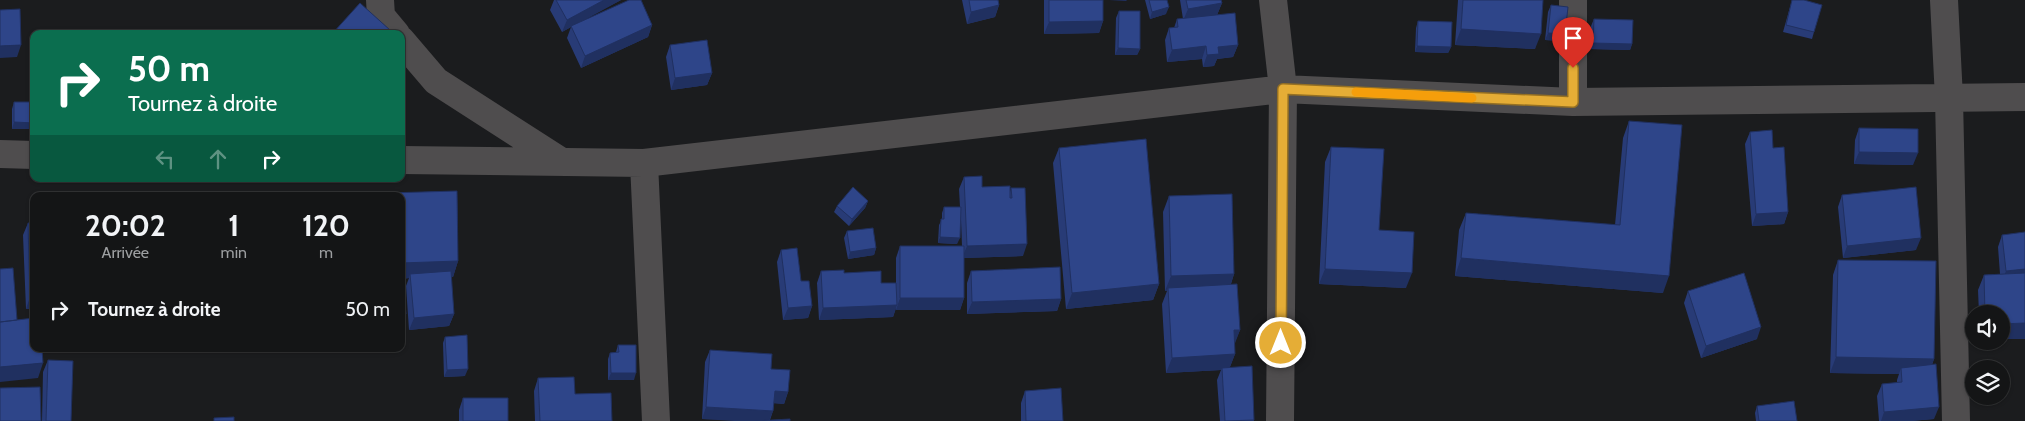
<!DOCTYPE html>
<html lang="fr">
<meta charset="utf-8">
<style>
:root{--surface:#141516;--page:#212223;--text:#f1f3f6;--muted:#9d9fa1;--line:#333435}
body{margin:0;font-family:Cabin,sans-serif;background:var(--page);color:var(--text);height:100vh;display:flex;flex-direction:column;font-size:19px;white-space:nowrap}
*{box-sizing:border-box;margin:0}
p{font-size:16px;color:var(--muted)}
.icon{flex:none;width:28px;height:28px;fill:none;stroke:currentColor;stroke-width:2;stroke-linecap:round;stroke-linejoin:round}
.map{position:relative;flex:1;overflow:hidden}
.details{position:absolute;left:30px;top:192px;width:375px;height:160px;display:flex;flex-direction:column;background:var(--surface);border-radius:10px;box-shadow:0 1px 4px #0004,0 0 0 1px var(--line)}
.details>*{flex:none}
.guide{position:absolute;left:30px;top:30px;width:375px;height:152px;border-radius:10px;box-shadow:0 1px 4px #0004,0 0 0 1px var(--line);background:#0b6e4f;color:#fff;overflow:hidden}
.controls{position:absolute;left:1965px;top:305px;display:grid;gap:10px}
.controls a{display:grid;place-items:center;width:45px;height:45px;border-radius:50%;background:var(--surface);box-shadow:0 1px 4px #0004,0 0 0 1px var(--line);font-size:25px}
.pin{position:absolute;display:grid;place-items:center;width:42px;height:42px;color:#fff;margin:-51px -21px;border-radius:50% 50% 50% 0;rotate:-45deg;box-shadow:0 0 5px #0007}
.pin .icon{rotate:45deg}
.me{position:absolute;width:55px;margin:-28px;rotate:0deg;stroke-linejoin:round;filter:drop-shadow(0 0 4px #0008)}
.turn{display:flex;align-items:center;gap:18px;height:105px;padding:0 15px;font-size:22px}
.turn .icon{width:65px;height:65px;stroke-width:2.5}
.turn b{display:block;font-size:35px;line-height:42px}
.lanes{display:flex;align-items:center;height:48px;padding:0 15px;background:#0003;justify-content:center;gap:25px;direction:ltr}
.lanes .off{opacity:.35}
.eta{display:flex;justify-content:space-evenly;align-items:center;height:85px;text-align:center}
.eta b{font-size:30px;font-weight:700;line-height:35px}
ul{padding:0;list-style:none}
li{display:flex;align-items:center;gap:15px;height:65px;padding:0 15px}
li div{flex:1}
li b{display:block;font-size:19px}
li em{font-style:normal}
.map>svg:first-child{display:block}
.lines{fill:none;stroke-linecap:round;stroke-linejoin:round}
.minor{stroke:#4f4d4e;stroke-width:28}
.wall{fill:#283b76}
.shaded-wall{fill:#203060}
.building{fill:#2e4589;stroke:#203060}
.route-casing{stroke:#957023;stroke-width:12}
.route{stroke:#e5ad36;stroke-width:9}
.slow{stroke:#f59e0b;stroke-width:9}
</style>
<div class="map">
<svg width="2025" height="421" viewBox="0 0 2025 421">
<rect width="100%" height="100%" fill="#1b1c1e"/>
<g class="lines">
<path class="minor" d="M380,0L381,16L396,34
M1273,0L1283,89L1280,421
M1573,0V102
M1944,0L1949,98L1956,421
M401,40L436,81L562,162
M0,154L34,155
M401,160L644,163L1283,89L1573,102L2025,97
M644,163L656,421"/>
</g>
<path class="wall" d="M554,0H621L585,19L652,25L648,37L581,68L567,38L571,27L562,32L550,10Z
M962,0H998L999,5L995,17L967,24Z
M1044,0H1103V21L1099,33L1044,34Z
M1145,0H1167L1166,14L1150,19Z
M1180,0H1221L1222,3L1217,15L1238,45L1233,57L1217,59L1214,66L1203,67L1202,59L1167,62L1165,40L1169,28H1174L1177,19H1183Z
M1458,0H1543L1535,49L1455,45Z
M1792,0L1814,32L1812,39L1783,32Z
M1551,5L1565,34L1562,41L1545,40L1548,12Z
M1119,11L1140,49L1137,55H1115L1116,18Z
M1594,19L1632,44L1630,50L1591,49V26Z
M1418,21L1451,47L1448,53L1415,52L1416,28Z
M670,45L712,73L707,85L671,90L666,57Z
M14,102H34V129H12V109Z
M1629,121L1663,293L1455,276L1459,230L1466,213L1615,225L1623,138Z
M1859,128L1913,165L1854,164L1855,140Z
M1750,132L1773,148L1788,212L1784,224L1752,226L1745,144Z
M1331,147L1379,230L1406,288L1319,284L1325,162Z
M1059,148L1159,284L1153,300L1066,309L1053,163Z
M964,177L982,187L1010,192L1011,188L1023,256L964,258V298L960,310H896V308L893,317L819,320L817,283L821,271L844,273L881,283L896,284V258L900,246H962L961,220L957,244L938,243L939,225L942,219V213L944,207H960L959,189Z
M457,191L458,261L453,277H451L454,314L449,326L409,330L406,286L409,278L402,279L406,314L401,326V196H386L387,193Z
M1842,195L1916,250L1843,258L1838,207Z
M1169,196L1234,274L1231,284L1240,330L1234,344L1235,354L1230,367L1254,421H1220L1217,380L1221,370L1166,373L1162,304L1167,291H1165L1163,212Z
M868,201L865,208L849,226L834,212L837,206Z
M28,223H34V309H26L23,235Z
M847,231L876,248L874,255L848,259L844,238Z
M2002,235L2025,339H2001V314H1979L1978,290L1984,275L2000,274L1998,247Z
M781,250L801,281L812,306L808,318L783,320L777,262Z
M1838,260L1934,359L1932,365L1934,419L1910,421H1879L1877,396L1882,384L1897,383V380L1899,374L1830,373L1833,275Z
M971,271L1061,299L1057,311L967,314V283Z
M1688,291L1757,339L1701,358L1684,303Z
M445,337L465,376L444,377L443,343Z
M618,345L634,380H608V359L610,353L616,352Z
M710,350L771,369L788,392L784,404L774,403L773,411L770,420L790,421L702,419L705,362Z
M48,360L71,421H42L43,372Z
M538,378L575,394L612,421H535L534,391Z
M1025,391L1063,421H1021V403Z
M463,398L508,421H459V410Z
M1757,406L1797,421H1756L1755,413Z"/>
<path class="shaded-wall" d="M604,0H621L572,27L571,26V27L562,32L567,20Z
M1109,0H1127L1126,1Z
M1222,3L1217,15L1183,21L1188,9Z
M999,5L995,17L967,24L971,12Z
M1169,7L1166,14L1150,19L1152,12Z
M1103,21L1099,33L1044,34L1049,22Z
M652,25L648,37L581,68L585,56Z
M1461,29L1541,34L1535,49L1455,45Z
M1548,33L1565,34L1562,41L1545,40Z
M1593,43L1632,44L1630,50L1591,49Z
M21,45L17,57L0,58V46Z
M1238,45L1233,57L1217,59L1214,66L1203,67L1207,55L1218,47Z
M1206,46L1202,59L1167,62L1172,50Z
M1417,46L1451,47L1448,53L1415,52Z
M1118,48L1140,49L1137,55H1115Z
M712,73L707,85L671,90L675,78Z
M14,122L34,123V129H12Z
M1859,152L1918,153L1913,165L1854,164Z
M868,201L865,208L849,226L852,219Z
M1788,212L1784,224L1752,226L1756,214Z
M940,237L960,238L957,244L938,243Z
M1921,238L1916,250L1843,258L1847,246Z
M1027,244L1023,256L962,258L967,246Z
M876,248L874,255L848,259L850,252Z
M1461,258L1669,276L1663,293L1455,276Z
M458,261L453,277L411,278L410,274L409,278L401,279V263Z
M1325,269L1412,273L1406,288L1319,284Z
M2025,269V281L2001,283L2006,271Z
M1234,274L1229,289L1168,288L1167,291H1165L1171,276Z
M1159,284L1153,300L1066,309L1072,293Z
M30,297H34V309H26Z
M900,298H964L960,310H896Z
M1061,299L1057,311L967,314L972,302Z
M897,305L893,317L819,320L823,308Z
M812,306L808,318L783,320L788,308Z
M406,314L402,326H401V315Z
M454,314L449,326L409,330L414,318Z
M2025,323V339H2001V324Z
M1761,327L1757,339L1701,358L1706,346Z
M1234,330H1240L1234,346Z
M1235,354L1229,369L1222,368L1221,370L1166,373L1172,358Z
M1836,357L1934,359L1928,374L1901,368L1899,374L1830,373Z
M43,363L38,378L0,382V367Z
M468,369L465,376L444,377L447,370Z
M611,373H636L634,380H608Z
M775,391L788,392L784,404L770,403Z
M706,407L773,411L769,421H734L702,419Z
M1939,407L1934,419L1910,421H1881L1884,412Z"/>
<path class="building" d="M556,0H604L567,20Z
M629,0H641L652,25L585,56L571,26Z
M969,0H998L999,5L971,12Z
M1049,0H1103V21L1049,22Z
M1149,0H1167L1169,7L1152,12Z
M1186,0H1221L1222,3L1188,9Z
M1463,0H1543L1541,34L1461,29Z
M1792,0H1804L1822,5L1814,32L1786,25Z
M360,3L390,30L386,34H332Z
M1551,5L1568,7L1565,34L1548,33Z
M20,9L21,45L0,46V10Z
M1119,11H1140V49L1118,48Z
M1235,13L1238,45L1218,47L1219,54L1207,55L1206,46L1172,50L1169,28L1178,27L1177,19Z
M1594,19L1633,20L1632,44L1593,43Z
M1418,21L1452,22L1451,47L1417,46Z
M707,40L712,73L675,78L670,45Z
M14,102H34V123L14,122Z
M1629,121L1682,125L1669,276L1461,258L1466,213L1620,225Z
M1859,128L1918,129V153L1859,152Z
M1772,130L1773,148L1784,147L1788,212L1756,214L1750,132Z
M1146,139L1159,284L1072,293L1059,148Z
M1331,147L1384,149L1379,230L1414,232L1412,273L1325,269Z
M982,176V187L1010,186V198H1012L1011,188H1025L1027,244L967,246L964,177Z
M853,187L868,201L852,219L837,206Z
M1916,187L1921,238L1847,246L1842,195Z
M457,191L458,261L401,263V196H387V193Z
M168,193V196H135V194Z
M1232,194L1234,274L1171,276L1169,196Z
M944,207H961L960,238L940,237L941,219H944Z
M28,223H34V297H30Z
M873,228L876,248L850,252L847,231Z
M2025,232V269L2006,271L2002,235Z
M900,246H964V298H900Z
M797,248L801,281H809L812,306L788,308L781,250Z
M1838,260L1936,261L1934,359L1836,357Z
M1060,267L1061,299L972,302L971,271Z
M13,268L17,320L0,322V269Z
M844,270V273L881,271V283H896L897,305L823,308L821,271Z
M451,271L454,314L414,318L410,274Z
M1744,273L1761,327L1706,346L1688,291Z
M2025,273V323L2001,324V314H1985L1984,275Z
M401,277H402L406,314L401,315Z
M1237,284L1240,330H1234L1235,354L1172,358L1168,288Z
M34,318V349H42L43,363L0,367V322Z
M467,335L468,369L447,370L445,337Z
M618,345H636V373H611L610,353L619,352Z
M710,350L772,354L771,369L790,370L788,392L775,391L773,411L706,407Z
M48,360L73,361L71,421H46Z
M1936,364L1939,407L1884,412L1882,384L1902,382L1901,368Z
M1252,366L1254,420L1225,421L1222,368Z
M574,377L575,394L611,393L612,421H540L538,378Z
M40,387L41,421H0V388Z
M1061,388L1063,421H1026L1025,391Z
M463,398H508V421H463Z
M1794,401L1797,421H1759L1757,406Z
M234,417V421H214V418Z
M790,419V421H755Z"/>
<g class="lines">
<defs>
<path id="route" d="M1281,343L1283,89L1573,102V68"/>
</defs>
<use href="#route" class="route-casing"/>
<use href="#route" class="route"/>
<path class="slow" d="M1356,92L1472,98"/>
</g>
</svg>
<div class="controls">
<a><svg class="icon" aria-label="sound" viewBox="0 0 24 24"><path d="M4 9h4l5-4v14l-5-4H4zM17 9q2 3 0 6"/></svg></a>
<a><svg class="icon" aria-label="layers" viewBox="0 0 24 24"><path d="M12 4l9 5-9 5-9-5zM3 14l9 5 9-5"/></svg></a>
</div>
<div class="pin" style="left:1573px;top:68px;background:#d93025"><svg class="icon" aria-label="arrive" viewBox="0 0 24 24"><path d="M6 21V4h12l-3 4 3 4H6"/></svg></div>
<svg class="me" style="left:1281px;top:343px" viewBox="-20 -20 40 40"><circle r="17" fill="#e5ad36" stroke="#fff" stroke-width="3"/><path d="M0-11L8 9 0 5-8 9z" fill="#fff"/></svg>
<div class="guide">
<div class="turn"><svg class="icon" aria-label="right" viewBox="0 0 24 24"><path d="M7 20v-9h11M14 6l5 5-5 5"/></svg><div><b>50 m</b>Tournez à droite</div></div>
<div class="lanes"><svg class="icon off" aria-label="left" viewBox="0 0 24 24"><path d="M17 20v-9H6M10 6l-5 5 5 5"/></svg><svg class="icon off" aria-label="ahead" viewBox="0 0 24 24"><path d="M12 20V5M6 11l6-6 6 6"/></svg><svg class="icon" aria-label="right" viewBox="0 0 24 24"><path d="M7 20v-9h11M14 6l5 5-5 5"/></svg></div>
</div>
<section class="details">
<div class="eta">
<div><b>20:02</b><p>Arrivée</p></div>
<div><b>1</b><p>min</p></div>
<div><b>120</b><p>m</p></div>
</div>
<ul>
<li><svg class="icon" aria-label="right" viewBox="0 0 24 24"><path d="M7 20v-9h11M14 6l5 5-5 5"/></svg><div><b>Tournez à droite</b></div><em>50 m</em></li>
</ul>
</section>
</div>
